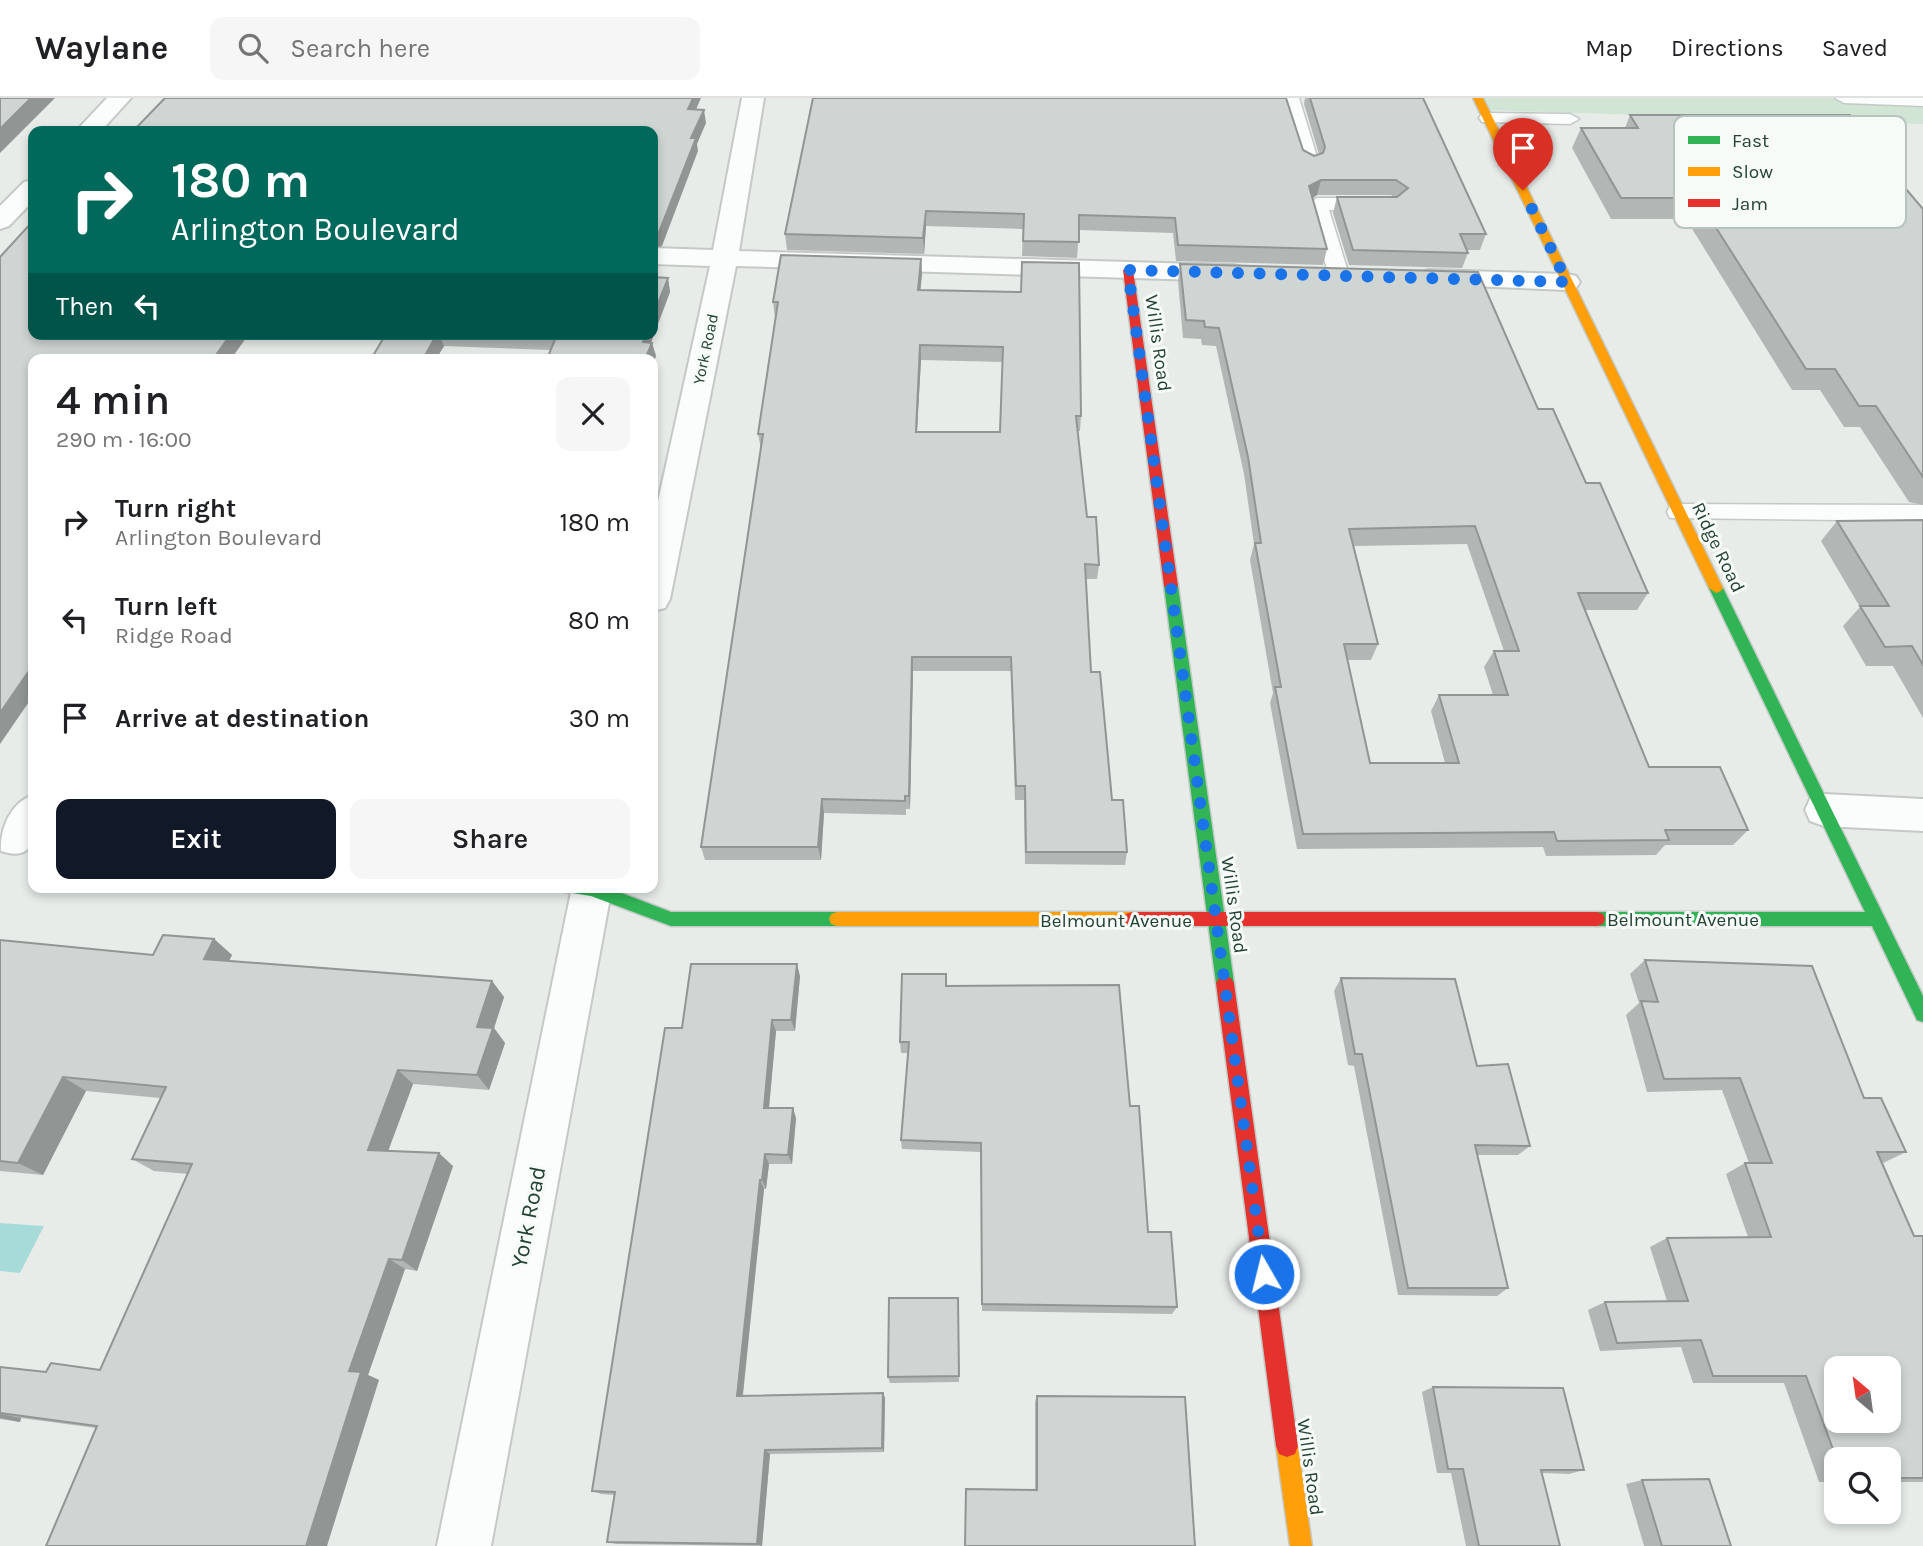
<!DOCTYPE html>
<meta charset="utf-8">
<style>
:root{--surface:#fff;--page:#f6f6f6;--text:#202124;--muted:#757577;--line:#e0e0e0;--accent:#111827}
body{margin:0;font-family:Karla,sans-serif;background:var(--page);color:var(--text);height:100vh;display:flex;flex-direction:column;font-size:26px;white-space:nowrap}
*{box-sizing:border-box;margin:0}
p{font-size:23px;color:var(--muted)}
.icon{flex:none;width:38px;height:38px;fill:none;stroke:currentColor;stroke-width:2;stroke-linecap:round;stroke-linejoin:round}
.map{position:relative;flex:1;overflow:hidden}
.sheet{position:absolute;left:28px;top:256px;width:630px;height:539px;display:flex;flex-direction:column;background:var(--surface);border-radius:14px;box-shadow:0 4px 10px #0003}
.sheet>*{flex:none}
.banner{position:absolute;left:28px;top:28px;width:630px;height:214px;border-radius:14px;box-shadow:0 4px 10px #0003;background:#00695c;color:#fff;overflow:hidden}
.needle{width:46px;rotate:331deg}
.tools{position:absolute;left:1824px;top:1258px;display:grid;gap:14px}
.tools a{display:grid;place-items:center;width:77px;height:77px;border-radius:14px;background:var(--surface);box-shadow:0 4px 10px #0003;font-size:35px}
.pin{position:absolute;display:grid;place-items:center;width:60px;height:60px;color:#fff;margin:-72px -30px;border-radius:50% 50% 50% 0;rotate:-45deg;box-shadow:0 0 7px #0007}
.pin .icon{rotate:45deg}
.me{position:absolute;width:77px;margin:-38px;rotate:352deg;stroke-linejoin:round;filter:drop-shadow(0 0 5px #0008)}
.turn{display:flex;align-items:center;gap:24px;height:147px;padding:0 28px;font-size:32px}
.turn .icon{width:91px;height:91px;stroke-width:2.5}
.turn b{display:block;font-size:49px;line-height:60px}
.then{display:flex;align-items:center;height:66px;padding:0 28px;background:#0003;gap:14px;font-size:26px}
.round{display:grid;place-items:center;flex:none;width:74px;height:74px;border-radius:14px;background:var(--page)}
.overview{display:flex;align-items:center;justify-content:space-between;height:119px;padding:0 28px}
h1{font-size:42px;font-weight:600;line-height:52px}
.action{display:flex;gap:14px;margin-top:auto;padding:14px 28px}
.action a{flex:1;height:80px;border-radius:14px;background:var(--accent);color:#fff;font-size:28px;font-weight:600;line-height:80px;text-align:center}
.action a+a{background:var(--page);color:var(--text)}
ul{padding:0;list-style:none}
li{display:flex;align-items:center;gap:21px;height:98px;padding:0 28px}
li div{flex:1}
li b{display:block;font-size:26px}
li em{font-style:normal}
header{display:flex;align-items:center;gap:42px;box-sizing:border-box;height:98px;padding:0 35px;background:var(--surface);border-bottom:2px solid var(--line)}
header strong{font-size:33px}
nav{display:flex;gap:38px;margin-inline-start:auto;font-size:24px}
.search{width:490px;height:63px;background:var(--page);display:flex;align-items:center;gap:18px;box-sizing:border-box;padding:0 24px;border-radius:14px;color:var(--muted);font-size:26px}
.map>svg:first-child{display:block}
.green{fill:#d0e5d4}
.water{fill:#a7dbda}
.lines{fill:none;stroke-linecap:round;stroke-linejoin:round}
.lane-casing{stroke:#c4c9c6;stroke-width:3}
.street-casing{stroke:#c4c9c6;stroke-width:4}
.fast-casing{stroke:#c3cac6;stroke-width:3}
.slow-casing{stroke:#c3cac6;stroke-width:3}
.jam-casing{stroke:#c3cac6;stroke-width:3}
.lane{fill:#fbfcfc;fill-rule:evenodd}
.street{fill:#fbfcfc;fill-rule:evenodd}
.fast{fill:#30b455;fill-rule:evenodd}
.slow{fill:#ff9f0a;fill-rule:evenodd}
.jam{fill:#e5322d;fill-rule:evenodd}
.wall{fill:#b2b7b5;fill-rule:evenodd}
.shaded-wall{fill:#919593}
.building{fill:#cfd5d2;stroke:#919593;stroke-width:2;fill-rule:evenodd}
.route{stroke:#1a73e8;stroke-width:12;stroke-dasharray:0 21.6}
.labels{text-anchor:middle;stroke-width:6;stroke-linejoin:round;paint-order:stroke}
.far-street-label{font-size:16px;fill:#234135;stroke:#f6fbf8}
.street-label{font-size:19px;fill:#234135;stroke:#f6fbf8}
.near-street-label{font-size:23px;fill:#234135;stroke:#f6fbf8}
.key{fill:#f6fbf8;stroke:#b7c3be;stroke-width:2}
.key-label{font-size:19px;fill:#234135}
</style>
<header>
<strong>Waylane</strong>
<div class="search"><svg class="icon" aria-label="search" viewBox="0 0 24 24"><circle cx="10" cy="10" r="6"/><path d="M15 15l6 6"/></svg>Search here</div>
<nav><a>Map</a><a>Directions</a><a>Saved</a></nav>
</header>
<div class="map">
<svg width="1923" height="1448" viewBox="0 0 1923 1448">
<rect width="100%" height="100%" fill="#e7ece9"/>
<path class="green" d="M1478,0H1923V26L1484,12Z"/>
<path class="water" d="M0,1125L44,1128L20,1175L0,1173Z"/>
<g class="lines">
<defs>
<path id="lane" d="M1281,0H1299L1319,65L1317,69L1310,71L1301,65Z
M1835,0H1923V8L1844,5Z
M1488,15L1570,16L1579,21L1570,26L1482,24L1479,20L1482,16Z
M1317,100H1375L1385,106L1375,112H1329L1349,177L1346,181H1332L1329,177L1307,106Z
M1679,406L1923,407V423L1670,420L1667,414L1670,408Z"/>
<path id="street" d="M107,0H131L101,33H76Z
M742,0H764L739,153L1233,167L1242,169L1246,175L1242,181L1233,183L736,168L670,501L665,510L653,513V426L710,168L653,166V150L713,152Z
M33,82V103L9,128L0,131V108L24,84Z
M1429,172L1567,176L1576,178L1580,184L1576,190L1567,192L1420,186L1416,180L1420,174Z
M1824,696L1923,701V733L1824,728L1810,723L1805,712L1810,701Z
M33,697C34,724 43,767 1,753C0,729 11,705 33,697Z
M572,789H612L491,1448H437Z"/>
<path id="fast" d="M1171,483L1178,488L1234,885L1231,890L1225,893L1219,890L1216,885L1164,488Z
M1716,485L1723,490L1923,898V924L1917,922L1872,828H1597L1591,826L1589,821L1591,816L1597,814H1865L1709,490Z
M563,789H606L671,814H837L843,816L845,821L843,826L837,828H671L591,798L565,794Z"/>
<path id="slow" d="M1473,0H1483L1723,490L1721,493L1716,495L1709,490Z
M837,814H1132L1138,816L1140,821L1138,826L1132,828H837L831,826L829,821L831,816Z
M1287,1337L1295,1340L1298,1348L1312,1448H1290L1276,1348L1279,1340Z"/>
<path id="jam" d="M1128,169L1133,172L1178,488L1171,493L1164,488L1123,172Z
M1132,814H1597L1603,816L1605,821L1603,826L1597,828H1132L1126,826L1124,821L1126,816Z
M1225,877L1231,880L1234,885L1298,1348L1295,1356L1287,1359L1279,1356L1276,1348L1216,885L1219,880Z"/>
</defs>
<use href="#lane" class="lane-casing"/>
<use href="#street" class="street-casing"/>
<use href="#fast" class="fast-casing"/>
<use href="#slow" class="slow-casing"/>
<use href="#jam" class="jam-casing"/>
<use href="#lane" class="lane"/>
<use href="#street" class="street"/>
<use href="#fast" class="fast"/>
<use href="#slow" class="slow"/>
<use href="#jam" class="jam"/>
</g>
<path class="wall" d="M813,0L1303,52L1314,58L1319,56L1304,6L1305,0H1423L1486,136L1480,152H1467L1468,155L1462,170L1349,167L1333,115L1337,99H1394L1391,97H1317L1313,100L1327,151L1323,167L1176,163L1173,135L1079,132L1077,160L1022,158L1023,131L926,128L924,156L787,152L785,136Z
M1630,17L1895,71L1892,75L1923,111V407L1909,404L1860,329H1844L1820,292H1792L1686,121H1611L1572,50L1581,30H1625Z
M921,161L922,176L920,192L1021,194L1081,318L1080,333H1077L1087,419L1099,467L1097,481H1086L1091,574L1112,702L1127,754L1125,767L1025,766L1024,702H1015L1011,573H913L910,711H906V717L824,715L821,762H705L701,749L761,351L758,336L775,220L773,204ZM921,262L1003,264L1000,334H917Z
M1180,166L1538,311L1586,385L1648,495L1637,512H1585L1649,669L1748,732L1733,747H1665L1656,757L1546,758L1543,749L1297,751L1270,605L1273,595L1250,462L1254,446L1244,376L1216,248L1202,247L1201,241L1183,240L1178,183ZM1467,446L1504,553H1494L1484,569L1493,597H1439L1431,613L1445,665H1370L1347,562H1371L1378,546L1354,448Z
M668,180L670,194L651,244L652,245L656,258L653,265V261L550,252L444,248L436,261H371L386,236H653Z
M1923,422V620L1893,568H1866L1843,528L1860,509L1821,443L1837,423Z
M214,841L232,857L229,863L492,883L504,899L494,930L505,945L489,992L413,986L388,1053L453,1068L417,1173L405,1171L368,1277L379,1282L96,1330L21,1320L20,1324L0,1321V1269L46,1274L100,1272L188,1076L154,1073L132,1061L160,1000L86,993L43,1077L0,1073V842L153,857Z
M1645,862L1864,1000L1906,1054L1883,1065L1914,1138H1923V1384H1888V1362H1836V1384H1819L1784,1285H1693L1681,1249L1600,1253L1588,1212L1605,1204L1667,1203L1650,1149L1667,1140L1748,1139L1726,1076L1745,1065H1749L1722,992L1647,994L1626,917L1639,905L1630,876Z
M800,878L795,933H776L769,1010L796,1020L792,1066H769L766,1091H764L743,1298L883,1295L885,1300L884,1354L770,1356L762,1448L616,1446L607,1444L614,1397L601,1396L592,1393L682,930Z
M1341,880L1477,968L1530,1048L1518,1057H1477L1508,1190L1497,1198L1398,1197L1354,968L1348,967L1334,893Z
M947,888L1130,1008L1148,1134L1177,1209L1172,1216L982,1213L981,1054L902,1051L901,1042L908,955H901L900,944Z
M958,1200L959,1284L890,1285L888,1279Z
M1433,1289L1584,1372L1569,1376L1542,1375L1560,1448H1466L1451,1375H1437L1422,1294Z
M1037,1298L1195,1448L1035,1392V1304Z
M1642,1382L1731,1448H1644L1626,1386Z"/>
<path class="shaded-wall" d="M31,0H55L0,55V31Z
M693,0H701L690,25L688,11Z
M704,12L706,25L697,46L698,53L662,148L653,150V135L691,40Z
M1321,82L1317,97L1306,104L1309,88Z
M926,113V128L924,156L923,140Z
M921,161L922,176L919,207L918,192Z
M668,180L670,194L646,258L643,244L646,236H653V218Z
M231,236H249L231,261H213Z
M437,236H439L444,248L436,261H423Z
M652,245L656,258L653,265V261H645Z
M920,247L921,262L916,349V334Z
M912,559L913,573L910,711L909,698Z
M33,567V598L0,646V615Z
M822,701L824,715L821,762L818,749Z
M214,841L232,857L222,877L204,861Z
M797,866L800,878L795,933L791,922Z
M492,883L504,899L494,930L505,945L489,992L477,977V929Z
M772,922L776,933L768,1020L764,1010Z
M398,972L413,986L384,1064L368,1052Z
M63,979L86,993L43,1077L18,1065Z
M793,1010L796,1020L792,1066L788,1057Z
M439,1055L453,1068L417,1173L402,1162Z
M765,1056L769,1066L766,1091L762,1082Z
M760,1082L764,1091L742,1303L737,1298Z
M389,1161L405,1171L368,1277L379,1282L327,1448H306L349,1273Z
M883,1295L885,1300L884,1354L882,1350Z
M0,1316L21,1320L20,1324L0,1320Z
M765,1352L770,1356L762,1448L757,1446Z"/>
<path class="building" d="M0,0H31L0,31Z
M165,0H693L688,11L704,12L691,40H696L659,134L653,135V33H133Z
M813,0H1286L1303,52L1314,58L1323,55L1325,49L1310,0H1423L1486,136H1460L1468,155L1353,152L1337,99H1397L1408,90L1396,82H1321L1309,88L1327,151L1178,147L1175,120L1079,117V144L1023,143L1024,116L926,113L923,140L785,136Z
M1630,17H1850L1895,71H1889L1923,111V379L1876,308H1859L1835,271H1806L1697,100H1621L1581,30H1638Z
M33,123V236H231L213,261H33V556L32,558L33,559V567L0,615V159Z
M781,157L921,161L918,192L1021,194L1022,164L1079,165L1081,318H1076L1087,419H1096L1099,467L1085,466L1091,574H1100L1112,702H1123L1127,754H1026L1025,688H1016L1011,559H912L909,698H905V703L822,701L818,749H701L763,336H758L778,204H773ZM920,247L1003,249L1000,334H916Z
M1180,166L1478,174L1538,311H1553L1586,385H1600L1648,495H1578L1649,669H1720L1748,732H1665L1669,742L1557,743L1554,734L1303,736L1275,589H1281L1255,445H1261L1248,359L1219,230L1205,229L1204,223L1186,222ZM1475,428L1519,553H1494L1508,597H1439L1459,665H1370L1344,546H1378L1349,431Z
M653,179L668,180L653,218Z
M386,236H437L423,261H371Z
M491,236H646L643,244L652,245L645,261H547L556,239Z
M1923,422V567L1912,548L1885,549L1860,508H1889L1837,423Z
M163,837L214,841L204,861L492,883L477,929L493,930L477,977L398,972L368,1052L439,1055L402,1162L389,1161L349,1273L361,1274L306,1448H46L97,1328L0,1315V1269L46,1274L51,1265L100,1272L192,1066L132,1061L166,989L63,979L18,1065L0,1063V842L153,857Z
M1645,862L1812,868L1864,1000H1881L1906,1054H1877L1914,1138H1923V1380H1888V1362H1837L1806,1278H1713L1701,1242L1617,1245L1605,1204L1688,1203L1667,1140L1771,1139L1745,1065H1772L1740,980L1664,981L1641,903L1658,904ZM1836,1270H1888V1323H1836Z
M691,866H797L791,922H772L764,1010H793L788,1057L765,1056L762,1082H760L737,1298L883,1295L882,1350L765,1352L757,1446L607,1444L615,1394L592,1393L665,930H682Z
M902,876H946V888L1119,887L1130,1008H1139L1148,1134H1171L1177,1209L982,1206L981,1045L901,1042L909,944H900Z
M1341,880L1455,881L1477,968L1508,966L1530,1048L1475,1047L1508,1190H1408L1362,956H1355Z
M889,1200H958L959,1278L888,1279Z
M1433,1289L1563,1290L1584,1372H1541L1560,1448H1479L1463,1371H1448Z
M1037,1298L1185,1299L1195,1448H965L966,1391L1037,1392Z
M1709,1381L1731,1448H1662L1642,1382Z"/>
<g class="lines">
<path class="route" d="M1264,1176L1128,172L1567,184L1523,92"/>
</g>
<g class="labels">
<g class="far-street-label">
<text transform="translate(705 251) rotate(-78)" y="6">York Road</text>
</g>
<g class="street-label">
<text transform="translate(1159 245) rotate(82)" y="7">Willis Road</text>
<text transform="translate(1719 449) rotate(64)" y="7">Ridge Road</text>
<text transform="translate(1235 807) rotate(82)" y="7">Willis Road</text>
<text x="1683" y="828">Belmount Avenue</text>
<text x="1116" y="829">Belmount Avenue</text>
<text transform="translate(1311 1369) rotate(82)" y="7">Willis Road</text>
</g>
<g class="near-street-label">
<text transform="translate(528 1119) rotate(-79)" y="8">York Road</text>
</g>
</g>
<rect x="1674" y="18" width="232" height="112" rx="10" class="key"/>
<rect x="1688" y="38" width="32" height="8" fill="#30b455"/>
<rect x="1688" y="69" width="32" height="9" fill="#ff9f0a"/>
<rect x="1688" y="101" width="32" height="8" fill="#e5322d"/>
<g class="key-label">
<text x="1732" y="49">Fast</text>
<text x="1732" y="80">Slow</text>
<text x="1732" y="112">Jam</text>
</g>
</svg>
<div class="tools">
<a><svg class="needle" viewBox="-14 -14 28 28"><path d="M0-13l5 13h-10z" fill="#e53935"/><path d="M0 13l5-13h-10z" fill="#757577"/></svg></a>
<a><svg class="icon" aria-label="search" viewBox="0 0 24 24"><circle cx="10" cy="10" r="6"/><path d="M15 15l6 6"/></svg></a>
</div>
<div class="pin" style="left:1523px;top:92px;background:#d93025"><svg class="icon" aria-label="arrive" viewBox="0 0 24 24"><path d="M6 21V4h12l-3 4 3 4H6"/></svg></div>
<svg class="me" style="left:1264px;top:1176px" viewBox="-20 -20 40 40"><circle r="17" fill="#1a73e8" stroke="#fff" stroke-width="3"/><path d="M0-11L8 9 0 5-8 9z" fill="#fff"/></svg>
<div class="banner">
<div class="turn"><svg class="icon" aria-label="right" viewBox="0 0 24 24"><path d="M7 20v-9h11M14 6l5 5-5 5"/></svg><div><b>180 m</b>Arlington Boulevard</div></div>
<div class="then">Then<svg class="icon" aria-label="left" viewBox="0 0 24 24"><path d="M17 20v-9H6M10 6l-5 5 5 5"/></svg></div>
</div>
<section class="sheet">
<div class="overview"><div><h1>4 min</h1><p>290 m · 16:00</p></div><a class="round"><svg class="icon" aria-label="close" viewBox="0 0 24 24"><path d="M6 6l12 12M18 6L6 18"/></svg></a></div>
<ul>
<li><svg class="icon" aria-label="right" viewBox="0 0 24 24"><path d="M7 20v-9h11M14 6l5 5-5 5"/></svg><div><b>Turn right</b><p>Arlington Boulevard</p></div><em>180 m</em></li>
<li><svg class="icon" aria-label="left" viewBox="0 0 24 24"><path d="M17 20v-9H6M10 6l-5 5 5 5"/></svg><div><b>Turn left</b><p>Ridge Road</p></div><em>80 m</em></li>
<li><svg class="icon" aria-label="arrive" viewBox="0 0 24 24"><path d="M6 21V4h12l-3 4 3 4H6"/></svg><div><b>Arrive at destination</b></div><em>30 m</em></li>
</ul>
<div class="action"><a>Exit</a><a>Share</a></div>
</section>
</div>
